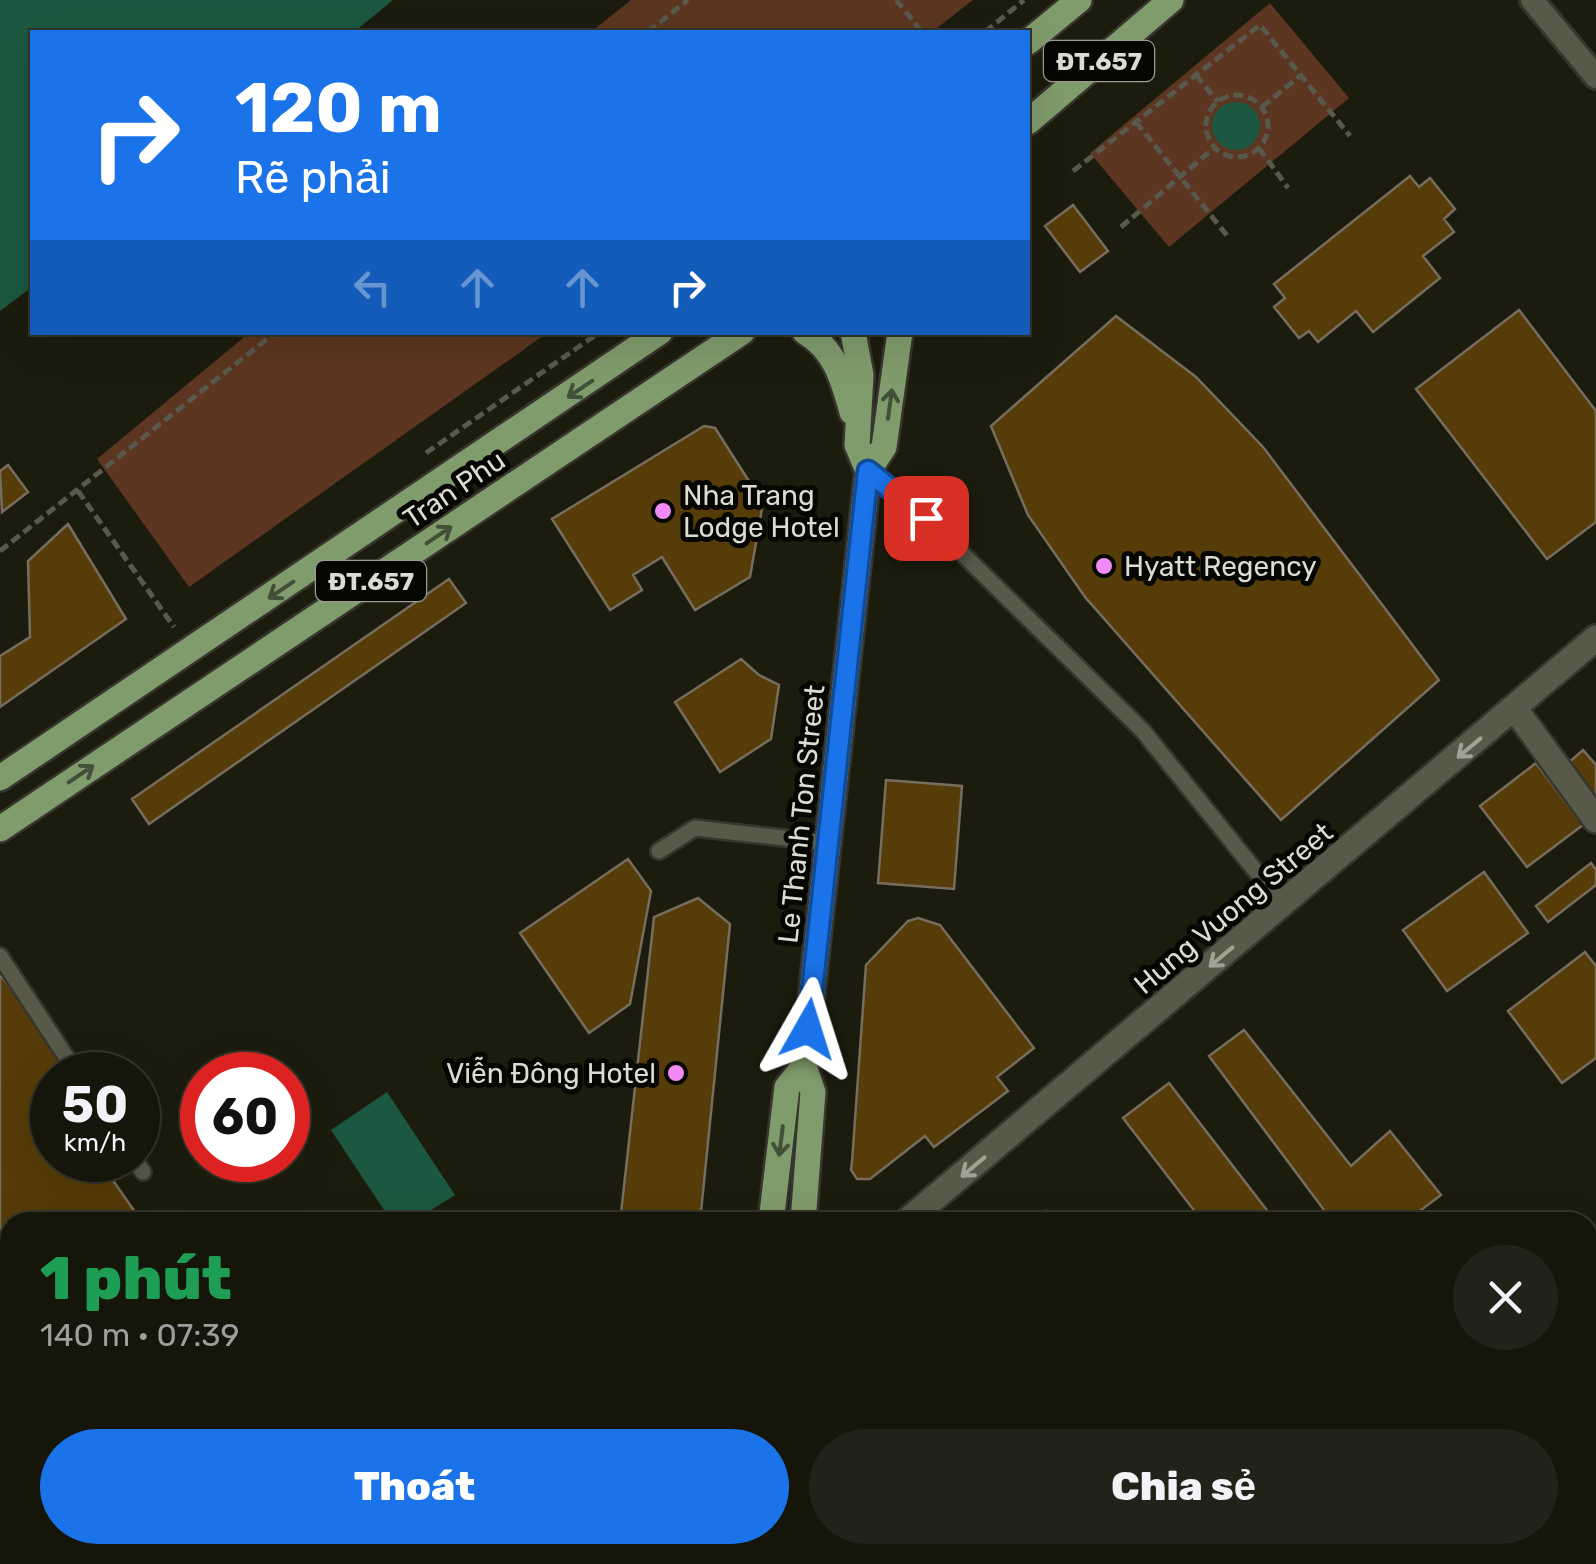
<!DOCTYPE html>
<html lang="vi">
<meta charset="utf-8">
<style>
:root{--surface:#15150a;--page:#222218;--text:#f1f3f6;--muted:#9d9f9c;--line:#34342b;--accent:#1a73e8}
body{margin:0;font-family:Rubik,sans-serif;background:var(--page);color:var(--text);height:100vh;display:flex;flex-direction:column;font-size:38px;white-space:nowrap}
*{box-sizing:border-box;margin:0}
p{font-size:32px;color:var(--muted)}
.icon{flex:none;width:55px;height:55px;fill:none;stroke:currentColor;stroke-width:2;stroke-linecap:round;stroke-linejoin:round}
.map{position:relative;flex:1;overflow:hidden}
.side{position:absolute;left:0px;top:1212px;width:1598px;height:352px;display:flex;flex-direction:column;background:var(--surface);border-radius:30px 30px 0 0;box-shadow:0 10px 40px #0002,0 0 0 2px var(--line)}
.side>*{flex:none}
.hud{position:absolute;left:30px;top:30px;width:1000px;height:305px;border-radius:0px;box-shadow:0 10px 40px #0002,0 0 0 2px var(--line);background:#1a73e8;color:#fff;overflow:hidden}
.speed{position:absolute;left:30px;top:1052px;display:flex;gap:20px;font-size:50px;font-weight:700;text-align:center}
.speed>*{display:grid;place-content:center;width:130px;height:130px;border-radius:50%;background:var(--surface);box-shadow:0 10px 40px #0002,0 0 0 2px var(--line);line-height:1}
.speed small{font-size:25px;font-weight:400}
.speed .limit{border:15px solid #d22;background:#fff;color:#111}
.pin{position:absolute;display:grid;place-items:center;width:85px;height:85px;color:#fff;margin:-42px;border-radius:20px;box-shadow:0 5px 15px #0006}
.me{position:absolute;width:110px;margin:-55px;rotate:6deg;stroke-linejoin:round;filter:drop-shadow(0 0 8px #0008)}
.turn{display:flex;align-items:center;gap:35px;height:210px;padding:0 40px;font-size:45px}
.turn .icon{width:130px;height:130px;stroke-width:2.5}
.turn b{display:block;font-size:70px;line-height:85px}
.lanes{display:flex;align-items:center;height:95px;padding:0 40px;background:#0003;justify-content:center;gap:50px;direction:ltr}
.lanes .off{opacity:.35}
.round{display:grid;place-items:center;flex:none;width:105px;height:105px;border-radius:52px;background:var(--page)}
.headline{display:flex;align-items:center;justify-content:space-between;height:170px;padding:0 40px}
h1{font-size:60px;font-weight:800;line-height:75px;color:#1e9e55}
.primary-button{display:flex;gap:20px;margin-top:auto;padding:20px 40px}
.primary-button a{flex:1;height:115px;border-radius:60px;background:var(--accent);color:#fff;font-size:40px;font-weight:800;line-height:115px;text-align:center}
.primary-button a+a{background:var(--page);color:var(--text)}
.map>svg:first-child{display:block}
.green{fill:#5c3620}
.water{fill:#1c5841}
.building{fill:#563c08;stroke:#766d5e;stroke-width:2.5}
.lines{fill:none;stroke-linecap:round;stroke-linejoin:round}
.service-casing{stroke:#36352e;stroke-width:20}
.pedestrian-casing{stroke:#36352e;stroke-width:28}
.minor-casing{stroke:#36352e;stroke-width:30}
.tertiary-casing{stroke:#36352e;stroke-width:30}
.primary-casing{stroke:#36352e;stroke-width:30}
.path{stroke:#58584b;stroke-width:5;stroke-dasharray:10 5;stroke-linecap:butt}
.service{stroke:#595949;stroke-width:15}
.pedestrian{stroke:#595949;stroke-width:22}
.minor{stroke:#595949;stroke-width:25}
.tertiary{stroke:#595949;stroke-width:25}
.primary{stroke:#809b6c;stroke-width:25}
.oneway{stroke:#435038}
.oneway2{stroke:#a1a194}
.route-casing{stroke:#114b97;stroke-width:25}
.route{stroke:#1a73e8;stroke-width:18}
.poi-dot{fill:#f18af4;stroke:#060603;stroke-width:4}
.labels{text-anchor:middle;stroke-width:10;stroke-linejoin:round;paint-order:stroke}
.shield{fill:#060603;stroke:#9c9c94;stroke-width:2.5}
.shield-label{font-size:25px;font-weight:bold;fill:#dcdcd2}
.street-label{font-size:28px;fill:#dcdcd2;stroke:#060603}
.poi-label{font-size:28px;fill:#dcdcd2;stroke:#060603;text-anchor:start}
</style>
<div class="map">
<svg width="1596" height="1564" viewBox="0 0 1596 1564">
<rect width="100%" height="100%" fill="#1c1c0e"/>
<path class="green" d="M631,0H973L932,32H591Z
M1270,3L1349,98L1169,247L1090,153Z
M249,333V332L547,333L189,587L97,459Z"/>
<path class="water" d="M0,0H393L354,32H32V287L0,311Z
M1212 126a24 24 0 1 1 48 0a24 24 0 1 1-48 0Z
M387,1092L455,1195L412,1222H392L331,1130Z"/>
<path class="building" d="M1410,176L1419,187L1430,178L1455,209L1444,219L1454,232L1423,256L1440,278L1373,332L1356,311L1318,342L1309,331L1299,338L1274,307L1285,298L1274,284Z
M1073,205L1108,251L1080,272L1045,226Z
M1519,310L1596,411V522L1547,559L1416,389Z
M1116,316L1196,377L1263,447L1439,680L1281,820L1085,597L1028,515L991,426Z
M704,426L715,428L763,503L750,577L695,610L662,557L633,575L642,590L610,610L552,519Z
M8,465L28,492L2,512L0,471Z
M68,524L126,619L0,707V656L30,637L28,561Z
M449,579L466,603L149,824L132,799Z
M741,659L759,675L779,685L771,739L720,772L675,702Z
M1583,750L1596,765V801L1566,765Z
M1536,763L1583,825L1527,867L1480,806Z
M886,780L962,786L954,889L878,883Z
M628,859L651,891L630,1004L589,1033L520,933Z
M1591,863L1596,870V885L1548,922L1536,906Z
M1484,872L1528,933L1447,991L1403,930Z
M698,898L730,924L700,1222H620L654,917Z
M918,918L940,925L1034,1048L997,1077L1008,1091L934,1147L925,1136L870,1179H857L851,1170L852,1162L866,965L908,921Z
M1585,952L1596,966V1058L1562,1083L1508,1011Z
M0,974L75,1075H52V1160H132L112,1179L142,1222H10V1420L0,1427Z
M1244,1030L1351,1166L1390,1131L1441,1195L1405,1222H1333L1209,1056Z
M1169,1083L1276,1222H1203L1123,1118Z
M1046,1211L1056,1222H1032Z
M1596,1316V1413L1588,1426V1323Z
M1588,1441L1596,1452V1540L1588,1529Z
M10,1458V1523L0,1529V1464Z
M579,1555H647L638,1564H567Z
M856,1555H934L923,1564H863Z
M1216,1555H1248L1254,1564H1213L1210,1560Z"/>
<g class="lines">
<defs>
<path id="service" d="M868,471L926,518L1143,731L1283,905
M659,851L695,828L828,843
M0,956L78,1075
M135,1160L143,1172
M1588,1308L1596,1301
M1588,1546L1596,1557
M957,1564L965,1558"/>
<path id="pedestrian" d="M1532,0L1596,77"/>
<path id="minor" d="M1515,709L1596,820"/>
<path id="tertiary" d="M906,1222L1596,638
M445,1564L458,1555"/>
<path id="primary" d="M1028,42L1079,0
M1028,122L1171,0
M805,332C835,349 843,380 852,412
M853,332L861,375L857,445L868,471
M0,778L660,332
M0,829L742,332
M771,1222L787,1087L804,1066
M803,1222L813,1092L804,1066L868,471L884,447L900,332
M737,1564L738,1555
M774,1564L775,1555"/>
</defs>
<use href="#service" class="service-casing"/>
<use href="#pedestrian" class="pedestrian-casing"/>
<use href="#minor" class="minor-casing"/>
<use href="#tertiary" class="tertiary-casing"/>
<use href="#primary" class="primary-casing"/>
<path class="path" d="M896,0L922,32
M648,32L688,0
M985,32L1024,0
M1196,75L1218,102
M1206 126a31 31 0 1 1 62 0a31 31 0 1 1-62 0Z
M1262,107L1301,75
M1136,122L1229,238
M1259,148L1288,188
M1073,171L1260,25L1350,136
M1121,227L1214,148
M426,453L600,332
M78,491L174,627
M0,551L276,332"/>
<use href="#service" class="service"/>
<use href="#pedestrian" class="pedestrian"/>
<use href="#minor" class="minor"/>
<use href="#tertiary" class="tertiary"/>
<use href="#primary" class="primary"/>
</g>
<defs><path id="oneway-shaft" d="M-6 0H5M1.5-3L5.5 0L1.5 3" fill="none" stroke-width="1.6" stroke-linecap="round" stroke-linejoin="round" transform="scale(2.5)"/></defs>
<g class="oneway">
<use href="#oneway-shaft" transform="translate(580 389) rotate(146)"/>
<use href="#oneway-shaft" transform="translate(890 404) rotate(-82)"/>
<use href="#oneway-shaft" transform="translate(439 535) rotate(-34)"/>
<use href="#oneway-shaft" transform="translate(281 590) rotate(146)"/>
<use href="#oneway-shaft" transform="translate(81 774) rotate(-34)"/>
<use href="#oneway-shaft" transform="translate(781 1141) rotate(97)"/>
</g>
<g class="oneway2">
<use href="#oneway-shaft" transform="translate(1469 748) rotate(140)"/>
<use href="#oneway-shaft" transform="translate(1221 957) rotate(140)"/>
<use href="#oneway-shaft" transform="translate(973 1167) rotate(140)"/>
</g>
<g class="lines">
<defs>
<path id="route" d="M808,1029L868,471L926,518"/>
</defs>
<use href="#route" class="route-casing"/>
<use href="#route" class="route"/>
</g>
<g class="poi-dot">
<circle cx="663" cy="511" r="10"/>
<circle cx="1104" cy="566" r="10"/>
<circle cx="676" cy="1073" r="10"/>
</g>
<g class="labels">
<g class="shield">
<rect x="1044" y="41" width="110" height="40" rx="8"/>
<rect x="316" y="561" width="110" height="40" rx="8"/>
</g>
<g class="shield-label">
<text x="1099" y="70">ĐT.657</text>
<text x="371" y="590">ĐT.657</text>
</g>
<g class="street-label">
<text transform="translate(454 489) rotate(-34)" y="10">Tran Phu</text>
<text transform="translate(801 814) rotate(-84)" y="10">Le Thanh Ton Street</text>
<text transform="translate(1233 908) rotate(-40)" y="10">Hung Vuong Street</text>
</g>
<g class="poi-label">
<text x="683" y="505">Nha Trang<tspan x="683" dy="32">Lodge Hotel</tspan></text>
<text x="1124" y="576">Hyatt Regency</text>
<text x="656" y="1083" text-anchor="end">Viễn Đông Hotel</text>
</g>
</g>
</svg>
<div class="speed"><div>50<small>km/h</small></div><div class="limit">60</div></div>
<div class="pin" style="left:926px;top:518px;background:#d93025"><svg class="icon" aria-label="arrive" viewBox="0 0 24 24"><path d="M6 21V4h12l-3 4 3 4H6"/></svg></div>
<svg class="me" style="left:808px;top:1029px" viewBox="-20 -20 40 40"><path d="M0-17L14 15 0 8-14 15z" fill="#1a73e8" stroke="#fff" stroke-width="4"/></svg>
<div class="hud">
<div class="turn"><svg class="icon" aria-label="right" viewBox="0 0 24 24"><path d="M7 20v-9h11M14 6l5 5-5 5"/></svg><div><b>120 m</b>Rẽ phải</div></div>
<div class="lanes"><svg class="icon off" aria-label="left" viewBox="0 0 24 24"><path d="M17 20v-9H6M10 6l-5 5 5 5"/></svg><svg class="icon off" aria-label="ahead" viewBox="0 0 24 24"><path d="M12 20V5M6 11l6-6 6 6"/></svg><svg class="icon off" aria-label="ahead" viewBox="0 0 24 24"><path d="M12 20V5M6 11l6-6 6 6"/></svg><svg class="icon" aria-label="right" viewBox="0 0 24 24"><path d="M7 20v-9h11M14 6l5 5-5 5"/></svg></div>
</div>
<section class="side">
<div class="headline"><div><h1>1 phút</h1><p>140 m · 07:39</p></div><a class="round"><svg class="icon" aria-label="close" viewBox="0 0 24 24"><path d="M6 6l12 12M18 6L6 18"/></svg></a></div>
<div class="primary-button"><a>Thoát</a><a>Chia sẻ</a></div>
</section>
</div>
